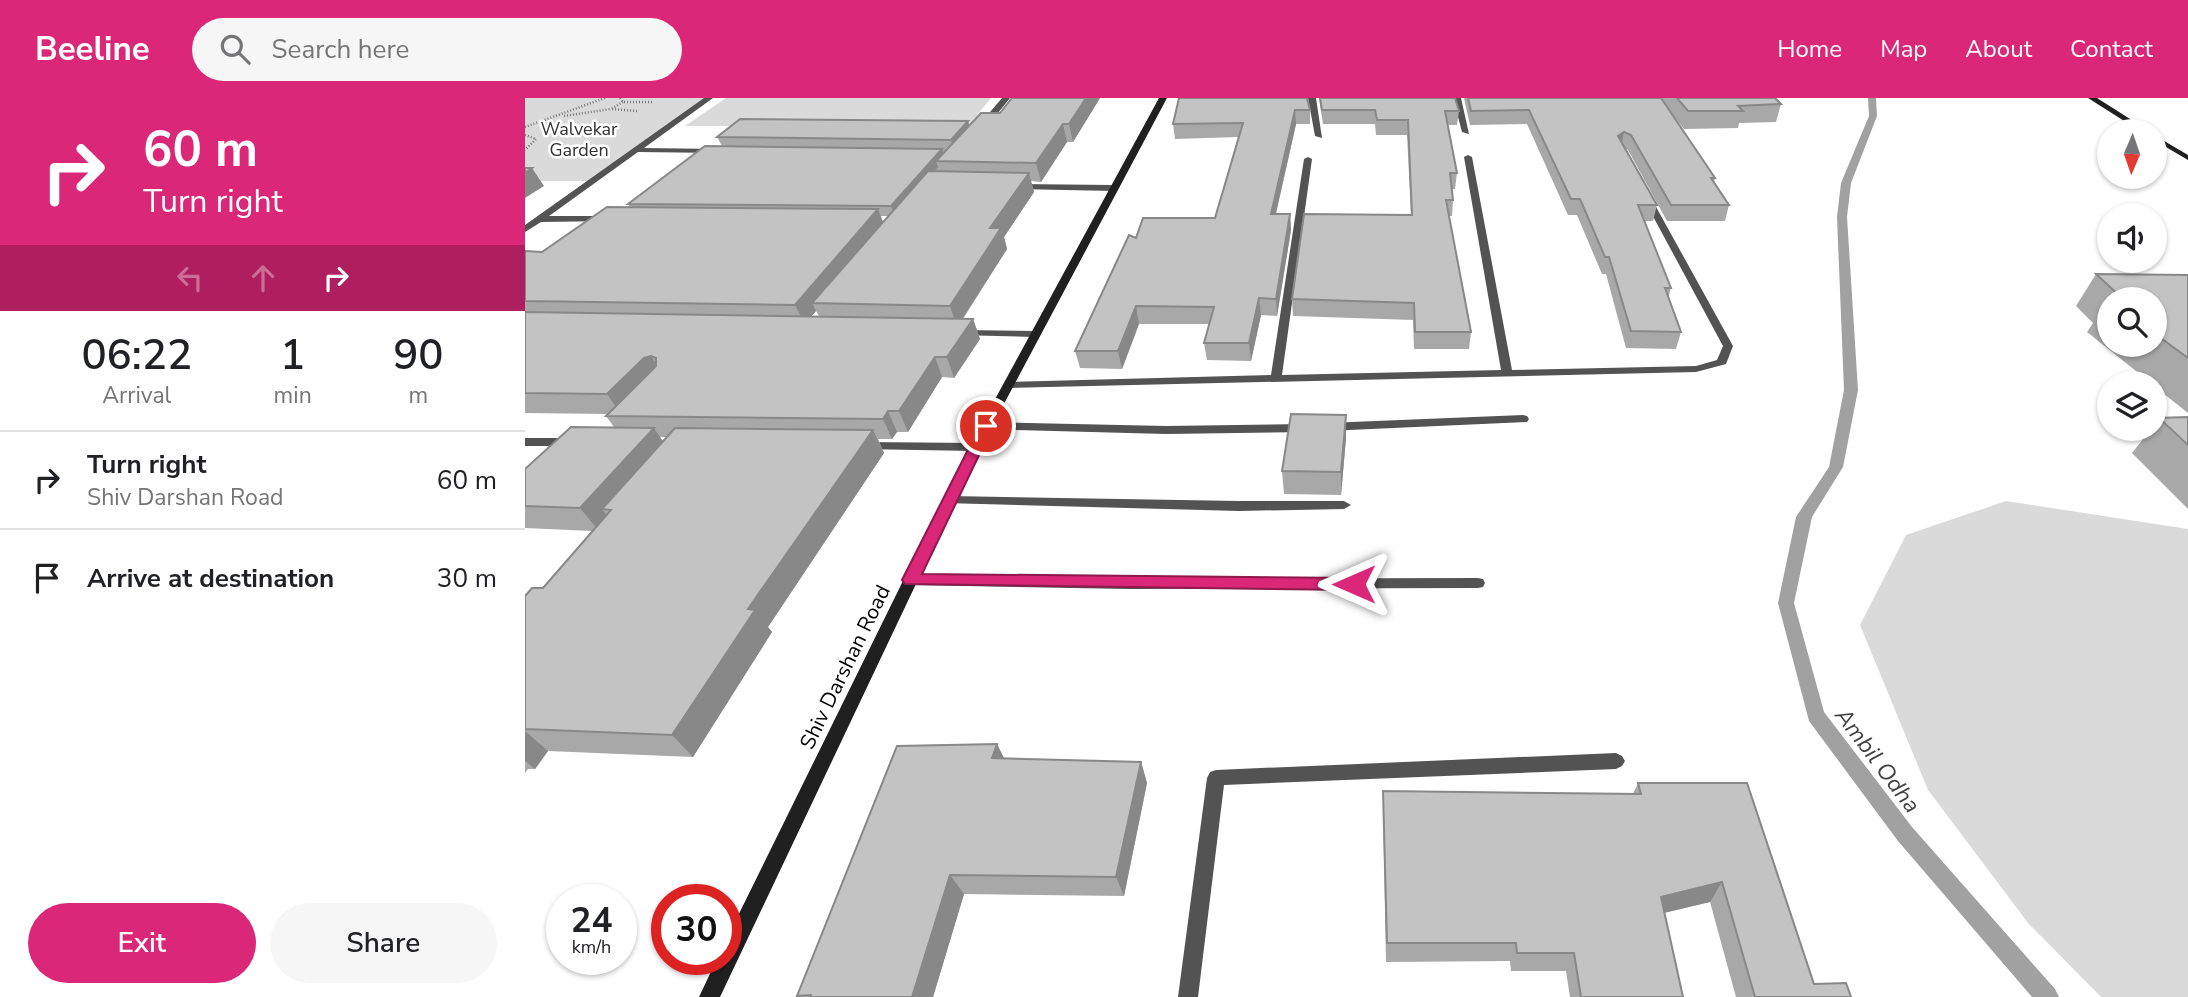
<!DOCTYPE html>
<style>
:root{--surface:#fff;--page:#f6f6f6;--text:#202124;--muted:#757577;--line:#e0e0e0;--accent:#db2777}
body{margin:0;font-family:"Nunito Sans",sans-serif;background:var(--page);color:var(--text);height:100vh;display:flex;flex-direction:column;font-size:26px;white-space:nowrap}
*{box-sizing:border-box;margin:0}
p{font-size:23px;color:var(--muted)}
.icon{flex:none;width:38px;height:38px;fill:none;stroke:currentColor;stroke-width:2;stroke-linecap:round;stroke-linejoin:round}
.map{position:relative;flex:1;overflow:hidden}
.panel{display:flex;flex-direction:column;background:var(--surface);width:525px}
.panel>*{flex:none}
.guide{background:#db2777;color:#fff;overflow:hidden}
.needle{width:46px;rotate:182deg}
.controls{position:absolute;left:1572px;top:21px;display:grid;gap:14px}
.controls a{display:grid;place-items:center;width:70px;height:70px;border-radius:50%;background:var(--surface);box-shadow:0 2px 5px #0004;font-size:35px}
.speed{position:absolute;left:21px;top:786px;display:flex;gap:14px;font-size:35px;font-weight:700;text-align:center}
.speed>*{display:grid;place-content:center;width:91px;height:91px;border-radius:50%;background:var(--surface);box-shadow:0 2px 5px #0004;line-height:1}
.speed small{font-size:18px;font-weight:400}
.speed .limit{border:10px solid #d22;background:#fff;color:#111}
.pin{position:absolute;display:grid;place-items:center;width:60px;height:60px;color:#fff;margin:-30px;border:4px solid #fff;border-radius:50%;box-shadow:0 2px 7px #0007}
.me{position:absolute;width:77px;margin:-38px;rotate:270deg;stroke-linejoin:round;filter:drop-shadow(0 0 5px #0008)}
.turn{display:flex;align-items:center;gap:24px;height:147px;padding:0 28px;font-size:32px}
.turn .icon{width:91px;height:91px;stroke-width:2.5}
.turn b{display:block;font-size:49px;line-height:60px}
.lanes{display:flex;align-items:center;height:66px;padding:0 28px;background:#0003;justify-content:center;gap:35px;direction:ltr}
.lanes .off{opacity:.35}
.eta{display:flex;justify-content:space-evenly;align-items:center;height:119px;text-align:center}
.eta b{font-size:42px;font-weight:600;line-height:49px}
.action{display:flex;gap:14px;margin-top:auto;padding:14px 28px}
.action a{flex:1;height:80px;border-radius:42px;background:var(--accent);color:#fff;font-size:28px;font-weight:600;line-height:80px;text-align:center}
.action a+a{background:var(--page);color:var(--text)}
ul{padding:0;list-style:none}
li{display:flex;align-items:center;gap:21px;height:98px;padding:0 28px;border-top:2px solid var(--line)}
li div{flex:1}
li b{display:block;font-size:26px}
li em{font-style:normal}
header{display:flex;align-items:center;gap:42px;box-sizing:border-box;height:98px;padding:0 35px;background:var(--accent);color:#fff}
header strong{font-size:33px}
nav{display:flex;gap:38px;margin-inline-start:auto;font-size:24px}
.search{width:490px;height:63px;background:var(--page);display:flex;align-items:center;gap:18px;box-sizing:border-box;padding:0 24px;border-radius:38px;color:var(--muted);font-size:26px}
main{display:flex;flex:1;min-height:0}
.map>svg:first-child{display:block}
.green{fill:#dadada}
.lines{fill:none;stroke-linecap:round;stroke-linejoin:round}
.stream{fill:#a1a1a1;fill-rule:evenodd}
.path{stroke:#757575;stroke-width:2.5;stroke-dasharray:1 2;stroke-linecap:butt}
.lane{fill:#535353;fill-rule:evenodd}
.street{fill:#535353;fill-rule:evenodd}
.secondary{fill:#202020;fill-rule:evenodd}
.wall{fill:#a8a8a8;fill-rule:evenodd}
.shaded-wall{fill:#888}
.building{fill:#c3c3c3;stroke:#888;stroke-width:2}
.route{fill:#db2777;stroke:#8e194d;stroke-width:2}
.labels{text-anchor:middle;stroke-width:5;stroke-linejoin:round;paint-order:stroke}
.far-park-label{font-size:18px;fill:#313131;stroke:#fff}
.street-label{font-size:21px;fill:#000;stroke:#fff}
.water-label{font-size:23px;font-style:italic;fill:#424242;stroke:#fff}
</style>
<header>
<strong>Beeline</strong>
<div class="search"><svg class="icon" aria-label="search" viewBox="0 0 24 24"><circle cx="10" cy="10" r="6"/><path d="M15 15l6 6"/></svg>Search here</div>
<nav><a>Home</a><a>Map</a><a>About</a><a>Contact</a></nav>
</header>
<main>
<section class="panel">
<div class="guide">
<div class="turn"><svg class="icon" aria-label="right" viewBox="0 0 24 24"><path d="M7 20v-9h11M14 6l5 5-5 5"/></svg><div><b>60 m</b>Turn right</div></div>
<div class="lanes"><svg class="icon off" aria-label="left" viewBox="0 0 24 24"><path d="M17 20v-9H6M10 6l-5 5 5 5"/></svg><svg class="icon off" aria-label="ahead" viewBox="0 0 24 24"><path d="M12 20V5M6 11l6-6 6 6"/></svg><svg class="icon" aria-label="right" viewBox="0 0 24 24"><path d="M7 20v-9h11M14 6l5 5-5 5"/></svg></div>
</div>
<div class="eta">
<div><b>06:22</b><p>Arrival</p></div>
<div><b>1</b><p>min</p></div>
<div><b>90</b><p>m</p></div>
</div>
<ul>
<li><svg class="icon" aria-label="right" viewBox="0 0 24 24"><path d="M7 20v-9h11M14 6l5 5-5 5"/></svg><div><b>Turn right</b><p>Shiv Darshan Road</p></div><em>60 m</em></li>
<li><svg class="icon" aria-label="arrive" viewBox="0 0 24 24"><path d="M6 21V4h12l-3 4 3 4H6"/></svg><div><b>Arrive at destination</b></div><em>30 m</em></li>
</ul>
<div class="action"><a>Exit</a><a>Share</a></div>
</section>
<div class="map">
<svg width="1663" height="899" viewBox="0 0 1663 899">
<rect width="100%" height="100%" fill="#fff"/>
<path class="green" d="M0,0H188L66,83H0Z
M201,0H466L443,28H160Z
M1481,403L1663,431V899H1576L1503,825L1403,692L1335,527L1381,437Z"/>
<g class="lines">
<path class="stream" d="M1343,0H1351L1352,18L1326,85L1322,119L1333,292L1318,369L1287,419L1269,505L1299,614L1387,729L1530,891L1534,899H1507L1373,743L1284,623L1253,505L1271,419L1304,369L1319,292L1312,119L1316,85L1344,18Z"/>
<path class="path" d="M95,0L98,4H128
M98,4L86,11L112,13
M39,18L86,11
M0,29L80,0
M0,37L11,41L0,52"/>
<path class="lane" d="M943,57L947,59L987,272L1171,268L1192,262L1198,248L1117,98L1121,95L1125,98L1208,248L1201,266L1171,274L484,290L478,287L484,284L746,277L779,61L783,59L787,61L757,277L976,272L939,59Z
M435,232L510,233L515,236L510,239L431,237V233Z
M1663,327V335L1598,336L1592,332Z"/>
<path class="street" d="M179,0H188L119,50L193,51H196V55L113,54L24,118H84L87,119V123L16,124L0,134V127Z
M477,0H485L460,31H454V27Z
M783,0H791L797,40L790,38Z
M928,0H936L944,36L937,34Z
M489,86L589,87L593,90L589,93L486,91L485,89Z
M998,317L1002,318L1004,321L1002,324L802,333L796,329L802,325Z
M462,324L641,328L782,326L788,330L782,334L641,336L458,331L456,328Z
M0,340H46L52,344L46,348H0Z
M339,344L450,345L456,349L450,353L335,351L333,348Z
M424,398L714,403H819L826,407L819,411L714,413L419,405L417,402L419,399Z
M386,477L603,481L953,480L958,481L960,485L958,489L953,490L603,491L386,487L381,486L379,482L381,478Z
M1091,655L1097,658L1100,663L1097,668L1091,671L699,687L673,899H653L682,680L685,674L691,672Z"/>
<path class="secondary" d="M634,0H642L456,349L195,899H174L192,861H201V842L444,349Z
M1563,0H1572L1624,33H1615Z
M1629,37L1663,57V62L1629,42Z"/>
</g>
<path class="wall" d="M575,0L548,44H542L516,84L506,83L509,94L479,139L482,151L438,221H448L455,241L429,280L417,279L383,334H372L367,341H353L359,355L243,529L247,534L168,659L23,653L10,671H3L0,675V498L18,490L67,433L0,430V371L89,329L81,318L83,316L0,315V153L17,154L105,109L103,106L197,48L192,39L443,23L444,27L475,15ZM356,118H363L358,124ZM291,213L294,218H286ZM135,339H142L138,343Z
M654,0L785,12V26H771L751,116H765L766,132L752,218L736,217L726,263L682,262L679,245L684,226H614L597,271L555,270L550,253L611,140L690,120L713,39L650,41L648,26Z
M794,0H930L934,13L932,27H922L932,75L930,91H927L928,102L927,118H924L946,234L944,251H889L888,222L768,218L767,201L886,117L882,37H851L850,26H798Z
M939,0H1250L1256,6L1251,24L1214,25L1213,30L1159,31L1145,14L1190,80L1189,85L1204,107L1200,123H1142L1103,52L1101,51L1132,107L1128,123H1120L1146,190L1143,200L1156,234L1151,251L1101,250L1081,176H1077L1052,117H1043L1002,26L945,27Z
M1571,176L1663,177V315L1629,288V285H1626L1562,234L1568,225L1551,208ZM1584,201H1629V247H1584Z
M821,317V340L816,397L759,396L757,373Z
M1663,319V411L1607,355L1626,331H1629V326L1634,320Z
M472,646L479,661L616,664L622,685L599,798L439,796L408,899H274L272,898Z
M1113,685L1289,886L1326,899H1211L1185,804L1139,815L1158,899H1045L1041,873H986L985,863L861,864L858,714V693L1108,696Z"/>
<path class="shaded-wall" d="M561,0H575L548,44L544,26Z
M770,12L771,26L747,132L746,116Z
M443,23L445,32L429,51L426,42Z
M538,26L542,44L516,84L511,65Z
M1099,34L1096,49L1093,38Z
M417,51L420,61L411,63L413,69L370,118L366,108Z
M7,70L19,88L0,100V75Z
M504,75L509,94L479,139L482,151L432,229L425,208L465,130Z
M353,111L360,130L287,205L291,213L280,226L270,207Z
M765,116L766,132L752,218L751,201Z
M734,200L736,217L726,263L724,245Z
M611,208L614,226L597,271L593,253Z
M448,221L455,241L429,280L422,259Z
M126,258L139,278L96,316L82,296L119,260Z
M410,259L417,279L383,334L374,313Z
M363,313L372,334L367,341L358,321Z
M821,317V340L816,397V374Z
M129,330L144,353L86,412L77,411L85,421L74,433L55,410Z
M348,332L359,355L243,529L247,534L168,659L147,637L223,511Z
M0,633L23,653L10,671L0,663Z
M472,646L483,668L467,660Z
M616,664L622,685L599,798L591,779Z
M425,777L439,796L408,899H387Z
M1197,784L1185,804L1125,818L1136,799Z"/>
<path class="building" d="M487,0H561L544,26H538L511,65L411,63L456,15H475Z
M654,0H782L785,12H770L746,116H765L751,201L734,200L724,245H679L689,209L611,208L593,253H550L604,137L611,140L618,120H690L718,25L648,26Z
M795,0H930L934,13H920L932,75H925L928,102H921L946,234H890L889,205L767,201L779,116L887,117L883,22H852L850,12H797Z
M943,0H1136L1190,80H1186L1204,107H1146L1106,37L1099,34L1093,38L1132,107H1113L1146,190H1140L1156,234L1106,233L1084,159H1080L1055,101H1046L1004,12L946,13Z
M1152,0H1250L1256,6L1213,8L1218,13H1163Z
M215,21L443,23L426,42L192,39Z
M180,48L417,51L366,108L103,106Z
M0,70H7L0,75Z
M403,73L504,75L465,130H476L425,208L287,205Z
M82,109L353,111L270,207L0,203V153L17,154Z
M1571,176L1663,177V260L1629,235V201H1584H1598Z
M0,214L448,221L422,259H410L374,313H363L358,321L81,318L131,268V260L126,258L119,260L82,296L0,295Z
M766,316L821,317L816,374L757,373Z
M1663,319V347L1634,320Z
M46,329L129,330L55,410L0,408V371Z
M150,330L348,332L223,511L230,512L147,637L0,631V498L7,490H18L86,412L77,411Z
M472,646L467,660L616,664L591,779L425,777L387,899H286V897L272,898L372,648Z
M1113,685H1222L1289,886L1321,885L1326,899H1230L1197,784L1136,799L1158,899H1056L1049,855H992L991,845H862L858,693L1116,696Z"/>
<path class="route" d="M461,323L468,328L397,476L829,480L838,486L829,492L380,486L377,482L455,328Z"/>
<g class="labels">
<g class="far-park-label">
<text x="54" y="37">Walvekar<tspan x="54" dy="21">Garden</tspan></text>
</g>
<g class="street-label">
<text transform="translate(320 569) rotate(-64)" y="7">Shiv Darshan Road</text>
</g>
<g class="water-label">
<text transform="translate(1353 662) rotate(53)" y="8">Ambil Odha</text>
</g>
</g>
</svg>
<div class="controls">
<a><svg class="needle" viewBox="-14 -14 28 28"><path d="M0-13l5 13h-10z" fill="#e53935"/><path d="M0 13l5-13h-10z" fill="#757577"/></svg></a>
<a><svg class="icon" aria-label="sound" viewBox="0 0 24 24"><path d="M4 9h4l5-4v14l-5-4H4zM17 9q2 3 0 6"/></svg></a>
<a><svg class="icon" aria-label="search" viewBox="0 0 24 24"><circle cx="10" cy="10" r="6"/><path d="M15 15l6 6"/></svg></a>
<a><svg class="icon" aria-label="layers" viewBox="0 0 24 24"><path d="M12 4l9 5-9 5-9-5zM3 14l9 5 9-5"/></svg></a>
</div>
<div class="speed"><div>24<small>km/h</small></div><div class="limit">30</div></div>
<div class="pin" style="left:461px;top:328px;background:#d93025"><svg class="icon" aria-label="arrive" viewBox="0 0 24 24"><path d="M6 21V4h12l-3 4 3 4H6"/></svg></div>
<svg class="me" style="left:829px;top:486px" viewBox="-20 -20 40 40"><path d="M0-17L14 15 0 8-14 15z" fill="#db2777" stroke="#fff" stroke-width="4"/></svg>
</div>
</main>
